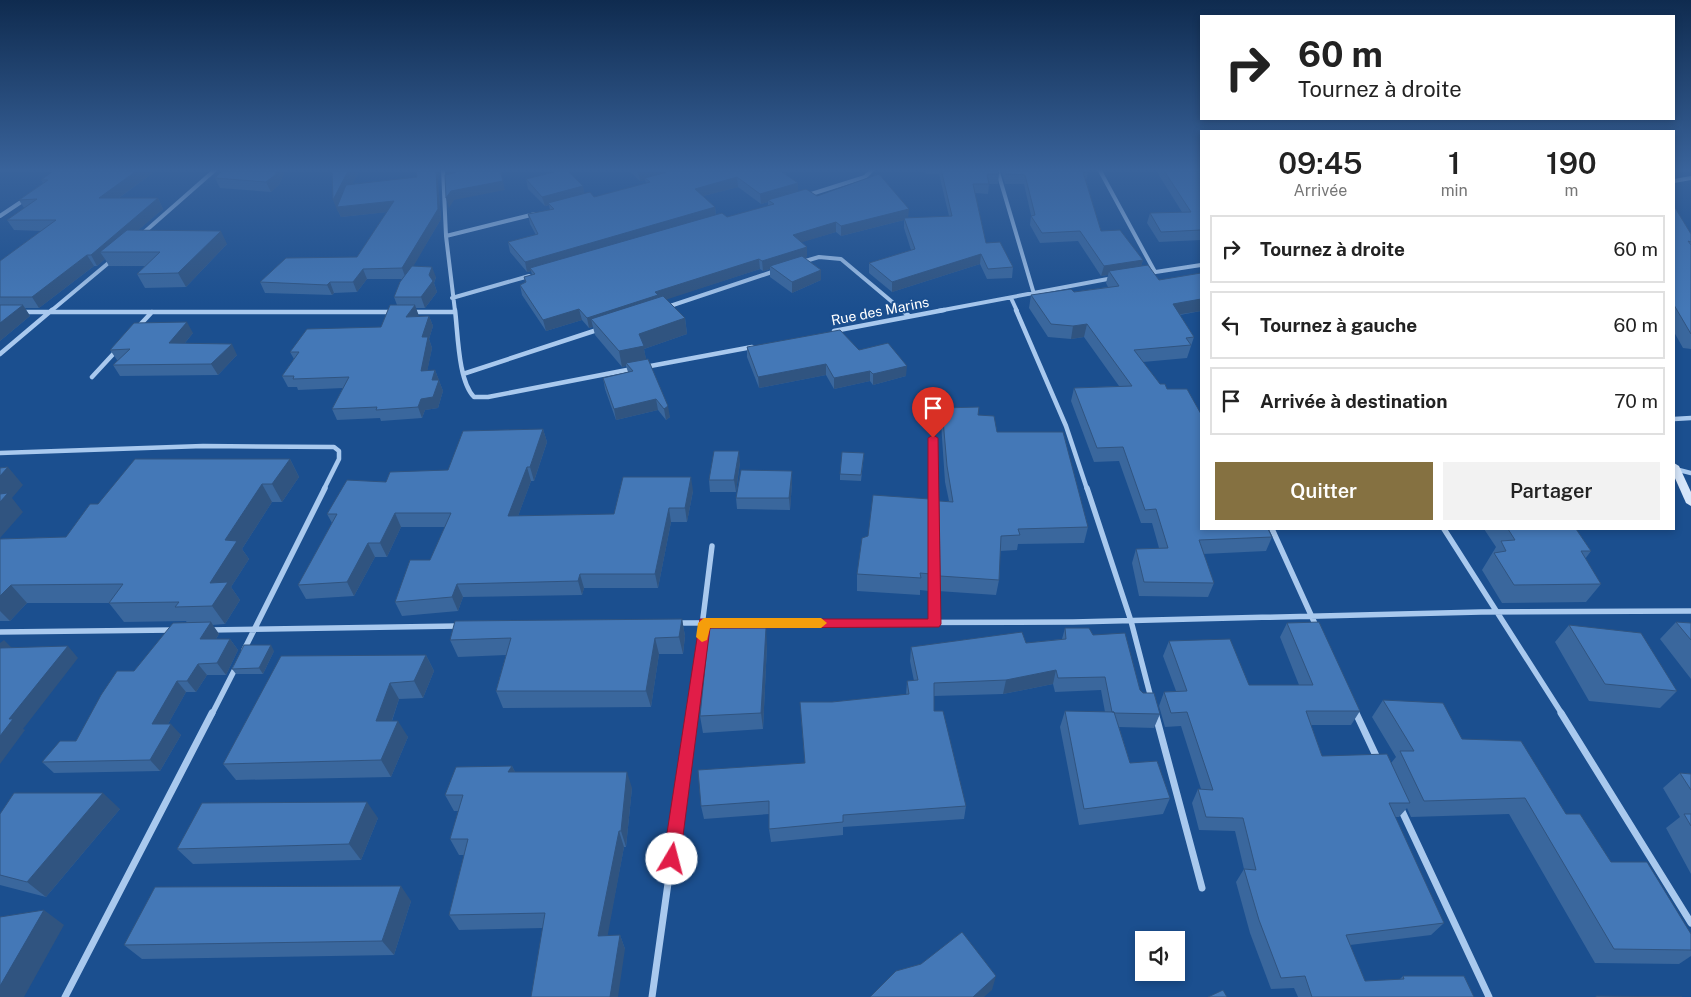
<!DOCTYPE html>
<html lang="fr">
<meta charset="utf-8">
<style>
:root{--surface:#fff;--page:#f2f2f2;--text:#222;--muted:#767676;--line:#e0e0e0;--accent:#857141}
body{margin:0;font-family:"Public Sans",sans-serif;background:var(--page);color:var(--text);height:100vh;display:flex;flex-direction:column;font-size:19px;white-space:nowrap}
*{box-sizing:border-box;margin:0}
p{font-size:16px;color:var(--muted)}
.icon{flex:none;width:28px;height:28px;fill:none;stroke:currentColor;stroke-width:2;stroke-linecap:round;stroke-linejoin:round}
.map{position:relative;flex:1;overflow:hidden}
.drawer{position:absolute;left:1200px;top:130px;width:475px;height:400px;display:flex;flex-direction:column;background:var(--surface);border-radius:0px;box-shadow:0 2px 8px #0003}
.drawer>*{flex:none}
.banner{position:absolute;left:1200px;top:15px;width:475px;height:105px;border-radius:0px;box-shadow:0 2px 8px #0003;background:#fff;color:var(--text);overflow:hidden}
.tools{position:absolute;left:1135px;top:931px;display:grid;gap:10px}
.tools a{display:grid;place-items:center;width:50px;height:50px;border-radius:0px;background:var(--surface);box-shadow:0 2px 8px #0003;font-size:25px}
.pin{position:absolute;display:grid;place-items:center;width:42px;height:42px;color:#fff;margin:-51px -21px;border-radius:50% 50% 50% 0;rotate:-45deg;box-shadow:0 0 5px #0007}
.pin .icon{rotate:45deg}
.me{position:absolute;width:55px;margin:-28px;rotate:8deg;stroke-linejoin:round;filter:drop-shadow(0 0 4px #0008)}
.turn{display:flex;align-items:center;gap:18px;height:105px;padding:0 15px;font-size:22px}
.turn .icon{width:65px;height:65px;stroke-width:2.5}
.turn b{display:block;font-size:35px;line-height:42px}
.eta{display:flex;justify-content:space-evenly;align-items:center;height:85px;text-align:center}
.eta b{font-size:30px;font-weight:600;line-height:35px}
.cta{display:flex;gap:10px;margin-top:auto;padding:10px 15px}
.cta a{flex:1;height:58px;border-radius:0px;background:var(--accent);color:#fff;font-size:20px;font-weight:600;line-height:58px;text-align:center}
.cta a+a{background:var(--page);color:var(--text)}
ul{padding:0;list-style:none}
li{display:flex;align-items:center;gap:15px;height:68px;margin:0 10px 8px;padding:0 5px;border:2px solid var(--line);border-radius:0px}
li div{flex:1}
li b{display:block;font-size:19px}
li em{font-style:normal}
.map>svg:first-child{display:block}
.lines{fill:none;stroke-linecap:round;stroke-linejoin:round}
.street-far3{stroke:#a9c9ee;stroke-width:4}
.street-far2{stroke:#a9c9ee;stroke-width:4.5}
.street-far1{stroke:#a9c9ee;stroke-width:5.5}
.street{stroke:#a9c9ee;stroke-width:7}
.secondary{fill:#d6e6fa;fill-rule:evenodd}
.wall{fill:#3a679d;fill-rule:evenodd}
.shaded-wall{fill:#305480}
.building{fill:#4478b7;stroke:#305480}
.route{fill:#e11d48;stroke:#92132f}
.slow{fill:#f59e0b}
.labels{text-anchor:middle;stroke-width:4;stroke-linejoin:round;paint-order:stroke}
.street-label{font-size:14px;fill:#fff;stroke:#1b4f8f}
</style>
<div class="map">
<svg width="1691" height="997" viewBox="0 0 1691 997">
<rect width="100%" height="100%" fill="#1b4f8f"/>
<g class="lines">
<path class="street-far3" d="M443,169L446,236L455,311
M997,169L1034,294
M1099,169L1155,272
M1674,181L1691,178
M808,195L865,177L873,169
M0,216L24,200
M141,235L216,169
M446,236L535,214
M802,262L819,257L841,259L903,311
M1149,273L1201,265
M452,298L529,276
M1011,298L1017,311
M667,307L775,271
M51,311L112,260
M938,311L1113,278"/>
<path class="street-far2" d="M455,310C458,333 458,381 474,397H488L632,369
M902,310L909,316
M1016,310L1066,426L1087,489
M23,312H392
M410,312H454
M137,328L152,312
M834,331L944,310
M0,354L52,310
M645,367L752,347
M463,374L600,329
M92,377L116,351
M1674,419L1691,418
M933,438V489
M0,453L203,446L334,447L339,451V459L324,489
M1675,469L1691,473"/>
<path class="street-far1" d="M933,488L934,624
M1087,488L1131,621L1151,698
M1272,529L1316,626
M1444,529L1562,714
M677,623L1073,622L1481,612L1691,611
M209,630L458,626
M0,632L173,630
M244,650L325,488
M1355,711L1356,714
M212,714L236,667
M691,714L712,546"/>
<path class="street" d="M1356,713L1378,760
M1561,713L1691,923
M1156,716L1202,888
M1401,809L1489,997
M65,997L212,713
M652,997L692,713"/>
<path class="secondary" d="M1674,463L1679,466L1691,492V506L1686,503L1674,476Z"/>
</g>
<path class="wall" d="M0,169H31L29,171L0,172Z
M158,169L119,198H158L163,209L138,230L227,244L186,287L145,288L137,274L145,266H109L105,259L97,266H94L39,308H25L30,316L0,341V261L41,231L14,230L7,220L24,208L19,200L43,183L41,180Z
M224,169H286L279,185L271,192L220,188L215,178Z
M332,169H360L352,184L417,177L416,169H440L438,182L441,219L413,266L436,277L434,283L437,292L425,308H416L418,316H429L433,326L429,339L432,348L427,371L435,370L443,391L438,408L425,410L422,418L381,421L380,418L337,420L332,409L343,388L298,390L297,387H288L282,376L294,359L290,352L381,327L397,305L394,297L403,279H367L357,292L334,293L332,295L265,293L260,282L357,257L387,212L341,217L338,211V212Z
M627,169H798L784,174L798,183V191L908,218L949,216L939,174H926L925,169H997L999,174L998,184H989L988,194L975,193L986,243L1013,267L1012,278L987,279L980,264L892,292L869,273V263L911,250L904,228V220L841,236L836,232L801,242L807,247V257L804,258L821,270V280L792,293L770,277V269L763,271L760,269L666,299L685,318L687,334L644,349L646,360L670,417L666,420L658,410L616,420L605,389L603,378L628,372L626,366L622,367L595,335L593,327L589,328L582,320L546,331L522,295L520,285L525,282L524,277L532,275L531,271L527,272L510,252L508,242L536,235L530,224L528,214L550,210L549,205L545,206L528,189L526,179L585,194L594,197L646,183L645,180L640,181ZM738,187L761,204L768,202V206L727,217L716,215L715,207L703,196Z
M1001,169H1086L1088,172L1086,181L1101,231L1143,260L1141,266L1201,311L1180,315L1194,337L1187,358L1143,362L1201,529L1272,537L1266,551L1203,554L1214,583L1208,597L1139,596L1132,563L1136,549L1159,548L1152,523H1141L1119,461L1094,462L1071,401L1074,388L1119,386L1084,337L1071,339L1048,337L1029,308L1031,295L1074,292L1108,287L1106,283L1108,275L1101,276L1078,241L1040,243L1030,225L1031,215L1024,184H1005Z
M1155,169H1201V240L1159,242L1147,223L1150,213L1182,212Z
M1674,206L1691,234V349L1683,348L1674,332Z
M193,333L185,343L237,355L218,375L120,376L113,365L118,360H117L110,350Z
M747,347L859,350L906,376L873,385L870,381L834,389L826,375L759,388L747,357Z
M942,408L978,415L997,432L1088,527L1084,543L1018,544L1017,550L1000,551L999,580L996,595L938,591V516L939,501H949L945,482L941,423Z
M543,429L547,442L534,481H531L518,516L614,514L693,491L687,522H671L658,588H584L582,595L463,597L458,611L402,616L395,602L430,560L445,527H401L387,557H375L354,596L306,599L298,585L332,523L327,514L386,482L448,470Z
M864,453L861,481L840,480V474Z
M290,459L299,477L282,502H272L242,549L249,559L231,587L240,600L225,624L212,625L219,634L216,639H230L238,650L226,675H207L196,692H186L168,724L181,735L160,771L54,773L42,762L76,741L134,671L187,623L186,621L124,622L109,603H110H27L10,621H0V539L66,537L98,504Z
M740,462L736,492H710L709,480Z
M792,471V483L790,510L737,509L736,498Z
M1484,529H1576L1591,551L1585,559L1601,584L1586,602L1502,603L1482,570L1496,547Z
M868,536L931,574L929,591L920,590V595L857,591V574Z
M682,619L685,636L683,654H659L651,707L503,708L496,691L506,655L458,657L450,640Z
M1676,622L1691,623V679L1660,639Z
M1287,623L1360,711L1351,725H1311L1322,756L1391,763L1396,757L1372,717L1383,700L1462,739L1566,814L1611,862L1691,934V956L1679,964L1595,963L1509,814L1411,817L1407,808L1399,817H1395L1444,923L1431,935L1350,945L1365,981L1399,980L1403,976L1474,997H1298L1294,988L1271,989L1250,933L1236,882L1244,869L1235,831L1199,830L1192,803L1198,789H1201L1181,726L1165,727L1159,706L1164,692L1176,691L1163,656L1169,641L1249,685H1299L1280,637Z
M1569,625L1677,691L1660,708L1589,701L1555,642Z
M1065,628L1093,635L1160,714L1154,728L1119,727L1130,763L1170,798L1163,814L1079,825L1060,727L1065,711L1105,712L1101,690L1055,692L1053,684L1003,694L934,696V711L966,806L964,819L843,827V835L771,842L769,829V814L704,819L701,806L805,763L801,716L832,702L906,695L907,681H914L910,661L911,647L1026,643L1062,639Z
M767,645L763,729L703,733L700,716Z
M274,651L263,674H236L232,669Z
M426,655L434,671L423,698L399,699L392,721L408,737L391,777L236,780L223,764Z
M512,766L515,772L632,788L626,847H624L607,935H620L625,949L543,928L459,930L449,915L464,855H459L450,839L459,811H454L445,795Z
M1680,773L1691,774V874L1666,828L1680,817L1663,788Z
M120,809L46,897L0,885V814Z
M378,818L361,860L193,864L177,849Z
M411,901L394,955L142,959L124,945Z"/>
<path class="shaded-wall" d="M139,169H158L105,208L99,198Z
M278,169H286L279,185L271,192L266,182Z
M349,169H360L341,207L394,201L398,211L341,217L338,211V212L333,200Z
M436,169H440L438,182L441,219L406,279L402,268L435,173Z
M445,169H481L447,177Z
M500,169L505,190L454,200L449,208L446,198L451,191Z
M648,169H685L645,178V180L640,181L638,172Z
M774,169H798L774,176Z
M737,177L738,187L696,198L695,189Z
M798,183V193L768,200V202L761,204L760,194Z
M583,186L585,196L548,203L549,205L545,206L542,197Z
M158,198L163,209L113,252H100L105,259L97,266L91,255Z
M715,207L716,217L530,268L531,271L527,272L525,262Z
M909,209L908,219L904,218V220L841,236V226Z
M836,222V232L793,245V235Z
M221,231L227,244L186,287L178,273Z
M807,247V257L772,268L770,266V269L763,271L762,261Z
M981,254L980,264L892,292V282Z
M87,255L94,266L39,308L32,297Z
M759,259L760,269L659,302L591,319L593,327L589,328L587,318L655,292Z
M1143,260L1140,270L1109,271L1108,275L1101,276L1104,266Z
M432,267L436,277L434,283L437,292L425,308L421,297Z
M363,269L367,279L357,292L353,282Z
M821,270V280L792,293V282Z
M330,282L334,293L332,295L327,285Z
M1201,299V311L1169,316L1173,304Z
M23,305L30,316L0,341V323Z
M415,305L419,316L406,317Z
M579,309L582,320L546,331L543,320Z
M429,316L433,326L429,339L432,348L425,382L421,371L422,337Z
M685,318L687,334L644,349L647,363H626V366L622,367L619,351L639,334Z
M187,322L193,333L176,354L169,343Z
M1087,324L1084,337L1071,339L1073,326Z
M232,344L237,355L218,375L211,364Z
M826,364V375L759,388L758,377Z
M907,366L906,376L873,385V374Z
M435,370L443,391L438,408L425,410L422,418L418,407L421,399L432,380Z
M870,371V381L834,389V378Z
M656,399L658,410L616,420L614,409Z
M668,406L670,417L666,420L664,409Z
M543,429L547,442L534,481L530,467Z
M739,451L740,462L736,492L734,480Z
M290,459L299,477L282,502L272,484Z
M8,467L23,485L12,498L23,512L0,538V476Z
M527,467L531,481L513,530L508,516Z
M792,471V483L790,510L789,498Z
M691,477L693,491L687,522L685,508Z
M262,484L272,502L242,549L249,559L231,587L240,600L225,624L212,606L210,583L225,540Z
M669,508L671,522L658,588L655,574Z
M395,513L401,527L387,557L380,543Z
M368,543L375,557L354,596L347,582Z
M580,574L584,588L582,595L578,581Z
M457,584L463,597L458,611L452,597Z
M11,585L27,603L10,621L0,611V596Z
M682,619L685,636L683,654L679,637Z
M211,622L219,634L209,650L200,639Z
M766,628L767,645L763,729L761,713Z
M655,638L659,654L651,707L646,691Z
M230,639L238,650L226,675L217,663Z
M4,640L15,651L0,654V643Z
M271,645L274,651L263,674L259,668Z
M68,646L78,658L23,729L25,730L0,764V736L9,719Z
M426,655L434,671L423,698L414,681Z
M198,664L207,675L196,692L187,681Z
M1056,670L1053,684L1003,694L1006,680Z
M177,681L186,692L162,735L152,724Z
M390,683L399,699L386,738L376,721Z
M398,721L408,737L391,777L381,760Z
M171,724L181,735L160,771L150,760Z
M512,766L520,782L508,772Z
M627,772L632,788L626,847L621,831Z
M103,793L120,809L46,897L27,882Z
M367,802L378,818L361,860L349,844Z
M619,831L624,847L605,950L598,936Z
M401,886L411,901L394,955L382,941Z
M44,910L64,925L24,997H0V986Z
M620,935L625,949L618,997H610Z
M996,976L992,990L984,997H973Z"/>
<path class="building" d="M56,169H139L99,198H158L91,255H87L32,297H0V261L56,220H7L37,199L19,200L48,180H41Z
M224,169H278L275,175L266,182L215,178Z
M332,169H349L333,200Z
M416,169H436L438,209L402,268L363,269L353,282H330L327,285L260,282L286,258L357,257L394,201L337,207L346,185L417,177Z
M469,169H500L503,181L451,191L446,198L445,175Z
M566,169L583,186L542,197L526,179Z
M636,169H648L638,172Z
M678,169H778L798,183L760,194L737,177L695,189L715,207L525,262L508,242L538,234L528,214L554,209L548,203L590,192L594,197L650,182L645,178Z
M941,169H997L999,174H987L989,184H973L986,243L1000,242L1013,267L988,269L981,254L892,282L869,263L915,249L904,218L952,216Z
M1005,169H1086L1088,172H1083L1101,231L1120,230L1143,260L1104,266L1080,231L1042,233L1031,216L1035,215L1025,175L1006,174Z
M1163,169H1201V230L1161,232L1150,213L1191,212Z
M879,174L909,209L841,226L836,222L793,235L807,247L762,261L759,259L655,292L658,295L587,318L579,309L543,320L520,285L526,282L524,277L535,274L530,268L722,213L727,217L774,204L768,200L806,189L817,196Z
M1674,206L1691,234V242L1688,241L1691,245V334L1674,305Z
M127,230L221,231L178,273L137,274L160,252H100Z
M802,256L821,270L792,282L770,266Z
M1148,265L1159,280L1201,273V299L1173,304L1194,337L1186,338L1191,345L1134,350L1160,384H1165L1167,389H1187L1201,414V529H1268L1272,537L1199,540L1214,583L1144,582L1136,549L1168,548L1156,509L1145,510L1123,447L1097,448L1074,388L1132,386L1087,324L1073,326L1051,324L1031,295L1071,289L1074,292L1119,286L1109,271Z
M412,266L432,267L429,275L433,281L421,297H394L400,282Z
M663,296L685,318L639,334L644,346L619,351L591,319Z
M0,305H23L0,323Z
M390,305H415L406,317L429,316L422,337H428L421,371L435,370L432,380H439L433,397L421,399L418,407L376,410L377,407L332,409L349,377L293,379L294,376H282L299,352H290L307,329L381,327Z
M187,322L169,343L232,344L211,364L113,365L130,349L110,350L134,323Z
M840,330L859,350L888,343L907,366L873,374L870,371L834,378L826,364L758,377L747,347Z
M648,359L668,406L664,409L656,399L614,409L603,378L633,371L626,363Z
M979,407L978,415L994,416L997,432H1063L1088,527L1018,529L1020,535L1001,536L999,580L940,576L939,501L953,502L947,466L942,408Z
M543,429L530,467H527L508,516L614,514L623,477H691L685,508H669L655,574H580L578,581L457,584L452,597L395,602L410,560H430L451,513H395L380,543H368L347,582L298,585L337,514H327L347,480L386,482L390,472L448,470L463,431Z
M714,451H739L734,480H709Z
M842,452L864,453L861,475L840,474Z
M135,459H290L272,484H262L225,540L237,541L210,583L228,582L212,606L175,607L179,602L109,603L123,584L11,585L0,596V539L66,537L90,504H98Z
M8,467L0,476V468Z
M741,470L792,471L789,498H736Z
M8,493L0,502V494Z
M873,495L930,499L931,574L920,573L921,578L857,574L862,538L868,536Z
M1508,529H1576L1591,551H1581L1601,584L1514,585L1494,553L1506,551L1501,541L1515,540Z
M682,619L679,637L655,638L646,691H496L511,638L450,640L455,621Z
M211,622L200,639H230L217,663L198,664L187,681H177L152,724H171L150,760L42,762L60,741H76L101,695L117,671H134L173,623Z
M1319,622L1360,711H1306L1322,756L1387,754L1410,803H1389L1444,923L1346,935L1365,981L1404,979L1403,976H1464L1474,997H1312L1305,976L1281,978L1259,920L1244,869L1256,870L1243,818L1206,817L1198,789L1213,790L1187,712L1171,713L1164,692L1187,691L1169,641L1230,639L1249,685H1313L1287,623Z
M1676,622L1691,623V640Z
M1569,625L1641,633L1677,691L1605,684Z
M709,628H766L761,713L700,716Z
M1065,628H1089L1093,635L1125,633L1140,690L1143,693H1154L1160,714L1114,713V712H1112L1105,677L1058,678L1056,670L1006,680L934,683V711H943L966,806L843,815V822L769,829V801L701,806L698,770L805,763L800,702H832L909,694L907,681L918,680L911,647L1022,632L1026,643L1066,639Z
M244,645H271L259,668L232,669Z
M68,646L9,719H13L0,736V648Z
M426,655L414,681L390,683L376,721H398L381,760L223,764L281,656Z
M1383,700L1443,703L1462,739L1521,741L1566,814H1580L1611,862H1647L1691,934V950L1614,949L1525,798L1424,801L1400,751H1414Z
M1065,711L1114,712L1130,763L1157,761L1170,798L1084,809Z
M512,766L508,772H627L621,831H619L598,936L620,935L610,997H531L545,913L449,915L468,839H450L463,795H445L456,767Z
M1680,773L1691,774V790Z
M14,793H103L27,882L0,875V814Z
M367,802L349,844L177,849L202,803Z
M1684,814H1691V826Z
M401,886L382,941L124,945L155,887Z
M44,910L0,986V917Z
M962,932L996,976L973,997H870L896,971L921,964Z
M1223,990L1227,997H1208Z
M1596,996L1682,997H1596Z"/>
<linearGradient id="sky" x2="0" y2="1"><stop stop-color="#0f2b4f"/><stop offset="0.55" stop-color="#39639b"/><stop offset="1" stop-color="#39639b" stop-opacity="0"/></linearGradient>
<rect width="1691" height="309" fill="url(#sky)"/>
<path class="route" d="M933,435L938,438L941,624L939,627L710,628L680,859L677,865L672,867L666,865L663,859L700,619H928V438Z"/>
<path class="slow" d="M704,618H821L827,623L821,628H710L707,640L702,642L696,637L698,623Z"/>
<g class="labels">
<g class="street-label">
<text transform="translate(880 311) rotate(-11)" y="5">Rue des Marins</text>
</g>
</g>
</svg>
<div class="tools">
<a><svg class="icon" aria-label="sound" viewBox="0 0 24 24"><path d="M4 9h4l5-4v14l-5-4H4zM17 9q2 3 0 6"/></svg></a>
</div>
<div class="pin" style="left:933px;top:438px;background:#d93025"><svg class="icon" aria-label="arrive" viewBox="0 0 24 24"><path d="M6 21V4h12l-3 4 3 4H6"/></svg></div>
<svg class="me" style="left:672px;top:859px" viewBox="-20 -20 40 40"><circle r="19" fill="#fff"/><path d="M0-13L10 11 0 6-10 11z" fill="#e11d48"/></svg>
<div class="banner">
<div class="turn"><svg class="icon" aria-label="right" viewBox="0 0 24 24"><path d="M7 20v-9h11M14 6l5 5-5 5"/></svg><div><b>60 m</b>Tournez à droite</div></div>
</div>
<section class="drawer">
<div class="eta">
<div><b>09:45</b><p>Arrivée</p></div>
<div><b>1</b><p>min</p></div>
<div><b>190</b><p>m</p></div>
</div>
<ul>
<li><svg class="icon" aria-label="right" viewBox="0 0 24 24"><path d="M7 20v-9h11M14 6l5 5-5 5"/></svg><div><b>Tournez à droite</b></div><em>60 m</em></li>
<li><svg class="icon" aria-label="left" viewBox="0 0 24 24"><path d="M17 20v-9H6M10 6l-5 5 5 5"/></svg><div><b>Tournez à gauche</b></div><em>60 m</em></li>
<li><svg class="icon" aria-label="arrive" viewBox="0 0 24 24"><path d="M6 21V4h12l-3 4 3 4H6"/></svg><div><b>Arrivée à destination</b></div><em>70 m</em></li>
</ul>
<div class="cta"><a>Quitter</a><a>Partager</a></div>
</section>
</div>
